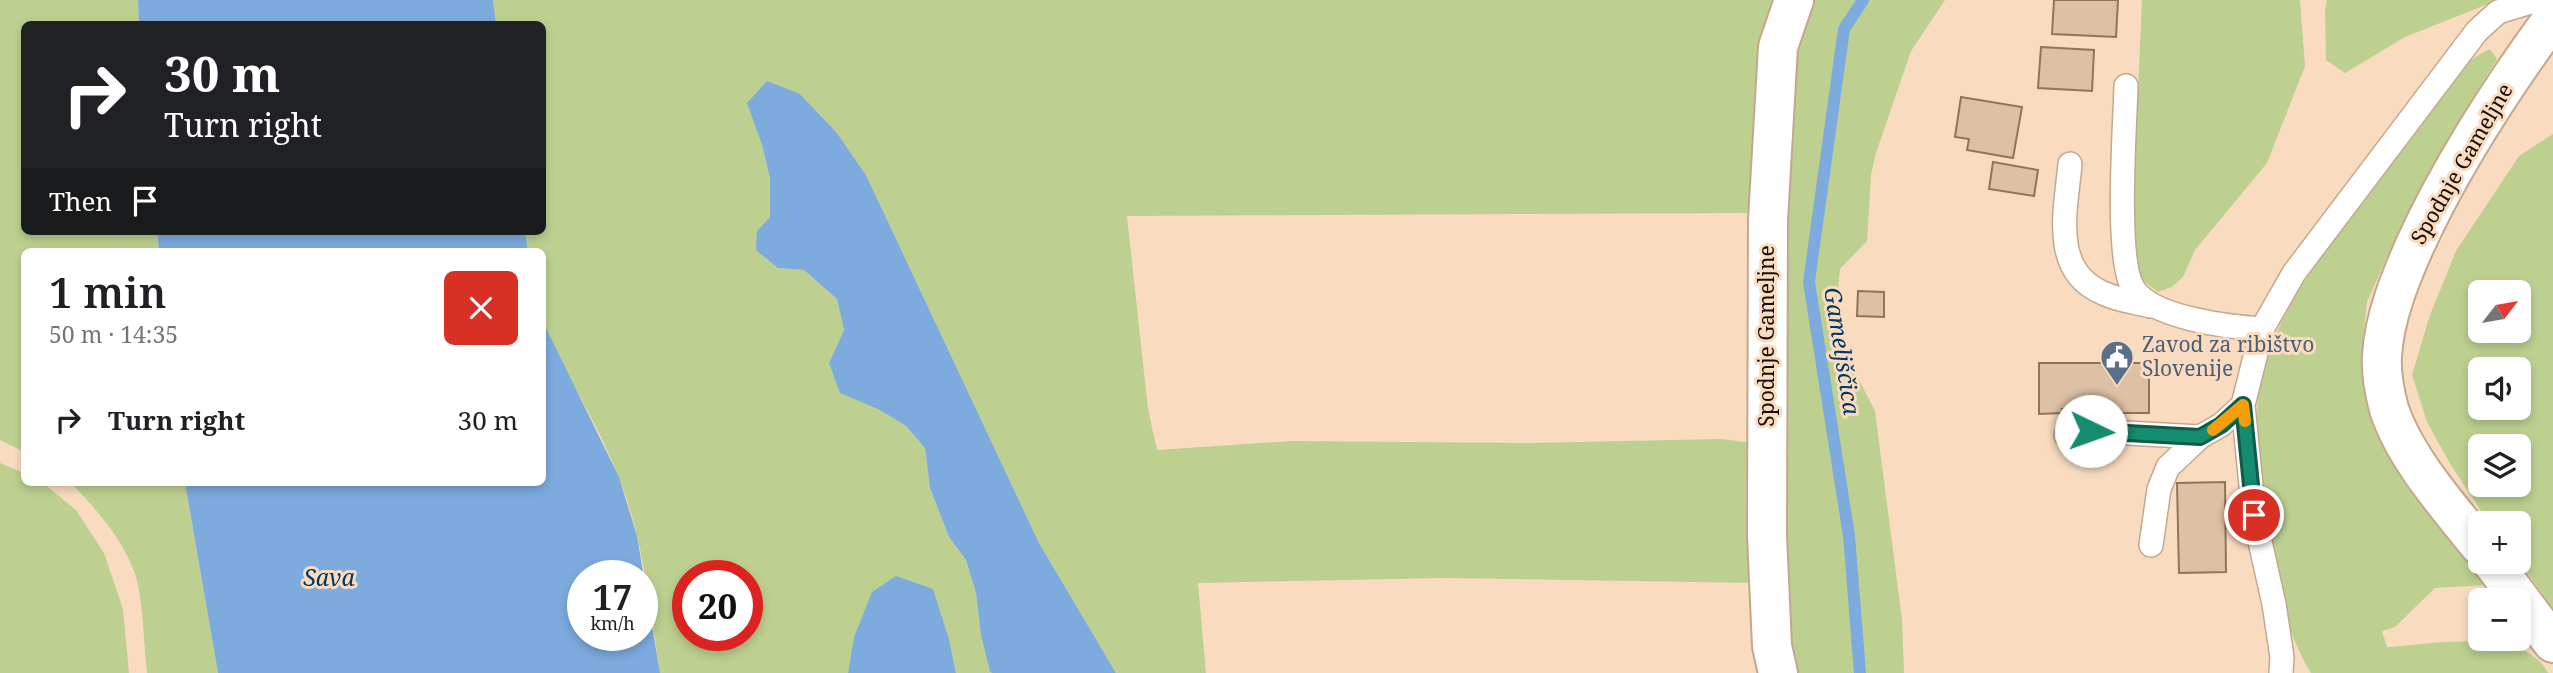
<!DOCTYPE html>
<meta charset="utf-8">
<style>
:root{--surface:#fff;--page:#f2f2f2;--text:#202124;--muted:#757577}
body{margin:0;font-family:"Noto Serif",serif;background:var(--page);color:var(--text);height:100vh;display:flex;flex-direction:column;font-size:26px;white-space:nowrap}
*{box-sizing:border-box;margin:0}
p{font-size:23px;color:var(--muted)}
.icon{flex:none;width:38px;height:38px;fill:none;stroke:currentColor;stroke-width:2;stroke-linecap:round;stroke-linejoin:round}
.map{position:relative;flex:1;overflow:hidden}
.side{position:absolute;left:21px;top:248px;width:525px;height:238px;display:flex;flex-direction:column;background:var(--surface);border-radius:10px;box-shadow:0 4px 10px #0003}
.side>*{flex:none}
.guide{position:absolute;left:21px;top:21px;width:525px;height:214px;border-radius:10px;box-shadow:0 4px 10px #0003;background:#202124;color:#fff;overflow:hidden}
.needle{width:46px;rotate:59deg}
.controls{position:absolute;left:2468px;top:280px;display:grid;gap:14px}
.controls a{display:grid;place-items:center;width:63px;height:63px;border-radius:10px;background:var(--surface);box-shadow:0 4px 10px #0003;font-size:35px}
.speed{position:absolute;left:567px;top:560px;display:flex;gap:14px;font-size:35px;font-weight:700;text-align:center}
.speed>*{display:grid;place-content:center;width:91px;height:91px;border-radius:50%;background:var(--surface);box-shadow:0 4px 10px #0003;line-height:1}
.speed small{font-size:18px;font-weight:400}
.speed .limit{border:10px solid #d22;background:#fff;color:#111}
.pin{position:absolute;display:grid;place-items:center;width:60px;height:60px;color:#fff;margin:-30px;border:4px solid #fff;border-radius:50%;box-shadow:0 2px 7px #0007}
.me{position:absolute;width:77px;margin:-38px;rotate:93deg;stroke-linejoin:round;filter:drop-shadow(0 0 5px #0008)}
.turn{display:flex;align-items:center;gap:24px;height:147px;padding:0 28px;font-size:32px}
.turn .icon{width:91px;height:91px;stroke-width:2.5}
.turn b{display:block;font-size:49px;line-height:60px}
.then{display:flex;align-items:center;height:66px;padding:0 28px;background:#0003;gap:14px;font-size:26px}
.round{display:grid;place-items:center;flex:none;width:74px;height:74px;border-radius:10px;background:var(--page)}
.overview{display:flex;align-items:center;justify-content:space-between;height:119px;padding:0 28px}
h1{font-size:42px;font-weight:600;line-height:52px}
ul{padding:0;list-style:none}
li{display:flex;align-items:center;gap:21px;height:105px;padding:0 28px}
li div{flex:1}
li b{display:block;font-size:26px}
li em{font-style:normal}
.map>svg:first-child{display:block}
.green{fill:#bdd090;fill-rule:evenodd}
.water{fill:#7dabde;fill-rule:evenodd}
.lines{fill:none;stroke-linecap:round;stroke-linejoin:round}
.stream{stroke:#7dabde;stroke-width:12}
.building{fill:#dec1a5;stroke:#8f755b;stroke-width:2}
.lane-casing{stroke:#c4a78d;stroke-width:26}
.street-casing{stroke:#c4a78d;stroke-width:42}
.secondary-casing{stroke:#c4a78d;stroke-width:42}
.lane{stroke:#fff;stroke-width:23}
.street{stroke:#fff;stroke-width:38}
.secondary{stroke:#fff;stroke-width:38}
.route-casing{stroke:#0e5b48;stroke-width:18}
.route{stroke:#158c6f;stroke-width:12}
.slow{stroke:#f59e0b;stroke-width:12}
.labels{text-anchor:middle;stroke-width:6;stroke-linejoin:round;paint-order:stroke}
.street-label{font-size:21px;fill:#140b03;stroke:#f9dcc0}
.service-label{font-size:21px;fill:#4e5e75;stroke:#f9dcc0;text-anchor:start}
.water-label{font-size:23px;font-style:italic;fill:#033664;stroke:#f9dcc0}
</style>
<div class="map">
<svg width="2553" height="673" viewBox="0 0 2553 673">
<rect width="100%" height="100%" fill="#f9dcc0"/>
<path class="green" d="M0,0H138L139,24H24V231H157L159,252H24V452L0,440Z
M493,0H1781L1756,213L1127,216L1148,409L1157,450L1291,441L1531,443L1721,439L1753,443L1755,583L1445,578L1198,583L1206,673H1116L1039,543L866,175L837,133L800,94L762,145L770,180V217L757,231L778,268L804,270L837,299L844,330L829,363L878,409L906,426L925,448L930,488L949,537L966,560L976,593L981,635L992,673H956L949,639L933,590L854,637L848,673H660C650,607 643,537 618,475C598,425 569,379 545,331L542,322V252H528L525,231H542V24H496ZM688,576H747V635H688Z
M1807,0H1945L1911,51L1876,153L1871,175L1867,241L1840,269L1834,332L1875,411L1902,620L1904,673H1788L1780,564L1790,48Z
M2142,0H2300L2305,66L2267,163L2195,250L2183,277L2172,287L2158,292L2143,281L2131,256Z
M2327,0H2498L2405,37L2345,73L2326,60L2325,10Z
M2490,49L2497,59L2459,121L2399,230L2367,302L2362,350L2366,397L2378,428L2424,502L2467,563L2488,585L2435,588L2395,627L2382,631L2387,647C2431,645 2524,625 2548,673H2311C2285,631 2276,581 2268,532C2260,480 2251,422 2262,369C2264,359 2270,349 2274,339C2302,271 2354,215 2398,156C2426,121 2447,68 2490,49Z
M2553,134V608L2518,560V523H2489L2449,462L2427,422L2412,375L2430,315L2456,251L2519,156ZM2480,292H2518V331H2480ZM2518,369V408H2480V369ZM2480,446H2518V485H2480Z
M0,463L24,473V483H43L76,510L104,553L123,609L129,673H0Z
M71,483H185L218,673H147C144,646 143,595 134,571C121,537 96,509 71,483Z"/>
<path class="water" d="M138,0H493L496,24H139Z
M767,81L800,94L837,133L866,175L1039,543L1116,673H992L990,671L981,635L976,593L966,560L949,537L930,488L925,448L906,426L878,409L840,393L829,363L844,330L837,299L804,270L778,268L756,250L757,231L770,217V179L762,145L747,103Z
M157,231H525L528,252H159Z
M543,322L619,477L637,536L660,673H218L185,483H542ZM583,576H642V635H583Z
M896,576L933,589L949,639L956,673H848L854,637L872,592Z"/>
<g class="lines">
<path class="stream" d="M1860,673L1849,536L1809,282L1844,29L1863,0"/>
</g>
<path class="building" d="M2054,0H2118L2116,37L2052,34Z
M2041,47L2094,50L2092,91L2038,88Z
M1961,97L2022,107L2013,158L1967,150L1969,139L1955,137Z
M1993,162L2038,170L2034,196L1989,189Z
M1858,291L1884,292V317L1857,316Z
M2039,363H2149V413H2112V409H2062L2063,413L2039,414Z
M2225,482L2226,572L2179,573L2177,483Z"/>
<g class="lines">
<defs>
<path id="lane" d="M2126,86C2125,126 2115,259 2133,288C2151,318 2229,327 2262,329
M2070,164C2066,209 2050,271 2103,293C2117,300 2135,302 2150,306
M2066,435L2091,431L2200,437
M2151,545L2159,489L2168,467L2200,437L2221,425L2243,405
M2281,673L2282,657L2274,604L2254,515L2243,405L2262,329L2294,273L2477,31L2498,12L2537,0"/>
<path id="street" d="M1778,673L1772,646L1767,535L1768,220L1778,47L1794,0"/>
<path id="secondary" d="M2480,546C2448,506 2405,458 2389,409C2385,394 2381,372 2382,356C2384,318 2400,279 2415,245C2452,164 2501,89 2553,18
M2492,562L2553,643"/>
</defs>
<use href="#lane" class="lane-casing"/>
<use href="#street" class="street-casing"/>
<use href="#secondary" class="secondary-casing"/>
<use href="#lane" class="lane"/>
<use href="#street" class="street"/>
<use href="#secondary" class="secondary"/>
</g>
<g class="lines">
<defs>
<path id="route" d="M2091,431L2200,437L2221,425L2243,405L2254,515"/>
</defs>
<use href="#route" class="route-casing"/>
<use href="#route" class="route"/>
<path class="slow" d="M2213,430L2243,405L2245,421"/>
</g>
<defs>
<symbol id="civic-pin" viewBox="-11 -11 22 30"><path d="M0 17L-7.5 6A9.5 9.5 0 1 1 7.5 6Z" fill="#5c6f8a" stroke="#f9dcc0"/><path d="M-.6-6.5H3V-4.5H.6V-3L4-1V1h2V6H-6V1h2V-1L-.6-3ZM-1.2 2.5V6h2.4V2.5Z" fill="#fff"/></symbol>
</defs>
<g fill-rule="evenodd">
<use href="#civic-pin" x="2098" y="338" width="38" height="52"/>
</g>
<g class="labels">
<g class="street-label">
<text transform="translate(2462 164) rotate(-60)" y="7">Spodnje Gameljne</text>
<text transform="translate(1767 336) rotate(-90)" y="7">Spodnje Gameljne</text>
</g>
<g class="service-label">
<text x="2142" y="352">Zavod za ribištvo<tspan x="2142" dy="24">Slovenije</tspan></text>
</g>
<g class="water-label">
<text transform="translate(1842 351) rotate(81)" y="8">Gameljščica</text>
<text x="329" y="586">Sava</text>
</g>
</g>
</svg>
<div class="controls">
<a><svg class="needle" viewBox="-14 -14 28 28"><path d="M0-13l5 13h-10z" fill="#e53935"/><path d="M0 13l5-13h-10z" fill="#757577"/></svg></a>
<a><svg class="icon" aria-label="sound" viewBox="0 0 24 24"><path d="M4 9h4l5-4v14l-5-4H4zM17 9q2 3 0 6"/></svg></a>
<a><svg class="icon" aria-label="layers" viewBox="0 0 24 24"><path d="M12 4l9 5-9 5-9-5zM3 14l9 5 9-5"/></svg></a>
<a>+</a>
<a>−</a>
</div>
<div class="speed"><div>17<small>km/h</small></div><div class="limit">20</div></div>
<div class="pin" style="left:2254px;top:515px;background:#d93025"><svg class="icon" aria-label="arrive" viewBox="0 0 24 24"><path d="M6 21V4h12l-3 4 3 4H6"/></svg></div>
<svg class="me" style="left:2091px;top:431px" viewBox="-20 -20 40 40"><circle r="19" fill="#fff"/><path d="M0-13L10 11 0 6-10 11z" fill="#158c6f"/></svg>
<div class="guide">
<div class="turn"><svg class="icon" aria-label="right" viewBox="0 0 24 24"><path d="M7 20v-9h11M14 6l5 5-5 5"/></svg><div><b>30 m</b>Turn right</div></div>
<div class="then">Then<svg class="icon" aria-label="arrive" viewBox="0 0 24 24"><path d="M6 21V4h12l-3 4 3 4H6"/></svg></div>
</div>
<section class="side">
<div class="overview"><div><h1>1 min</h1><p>50 m · 14:35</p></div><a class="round" style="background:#d93025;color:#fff"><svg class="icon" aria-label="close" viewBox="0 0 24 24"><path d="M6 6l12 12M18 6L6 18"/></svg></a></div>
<ul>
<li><svg class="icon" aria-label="right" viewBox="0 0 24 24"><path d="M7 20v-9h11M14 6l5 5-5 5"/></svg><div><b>Turn right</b></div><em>30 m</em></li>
</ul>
</section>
</div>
